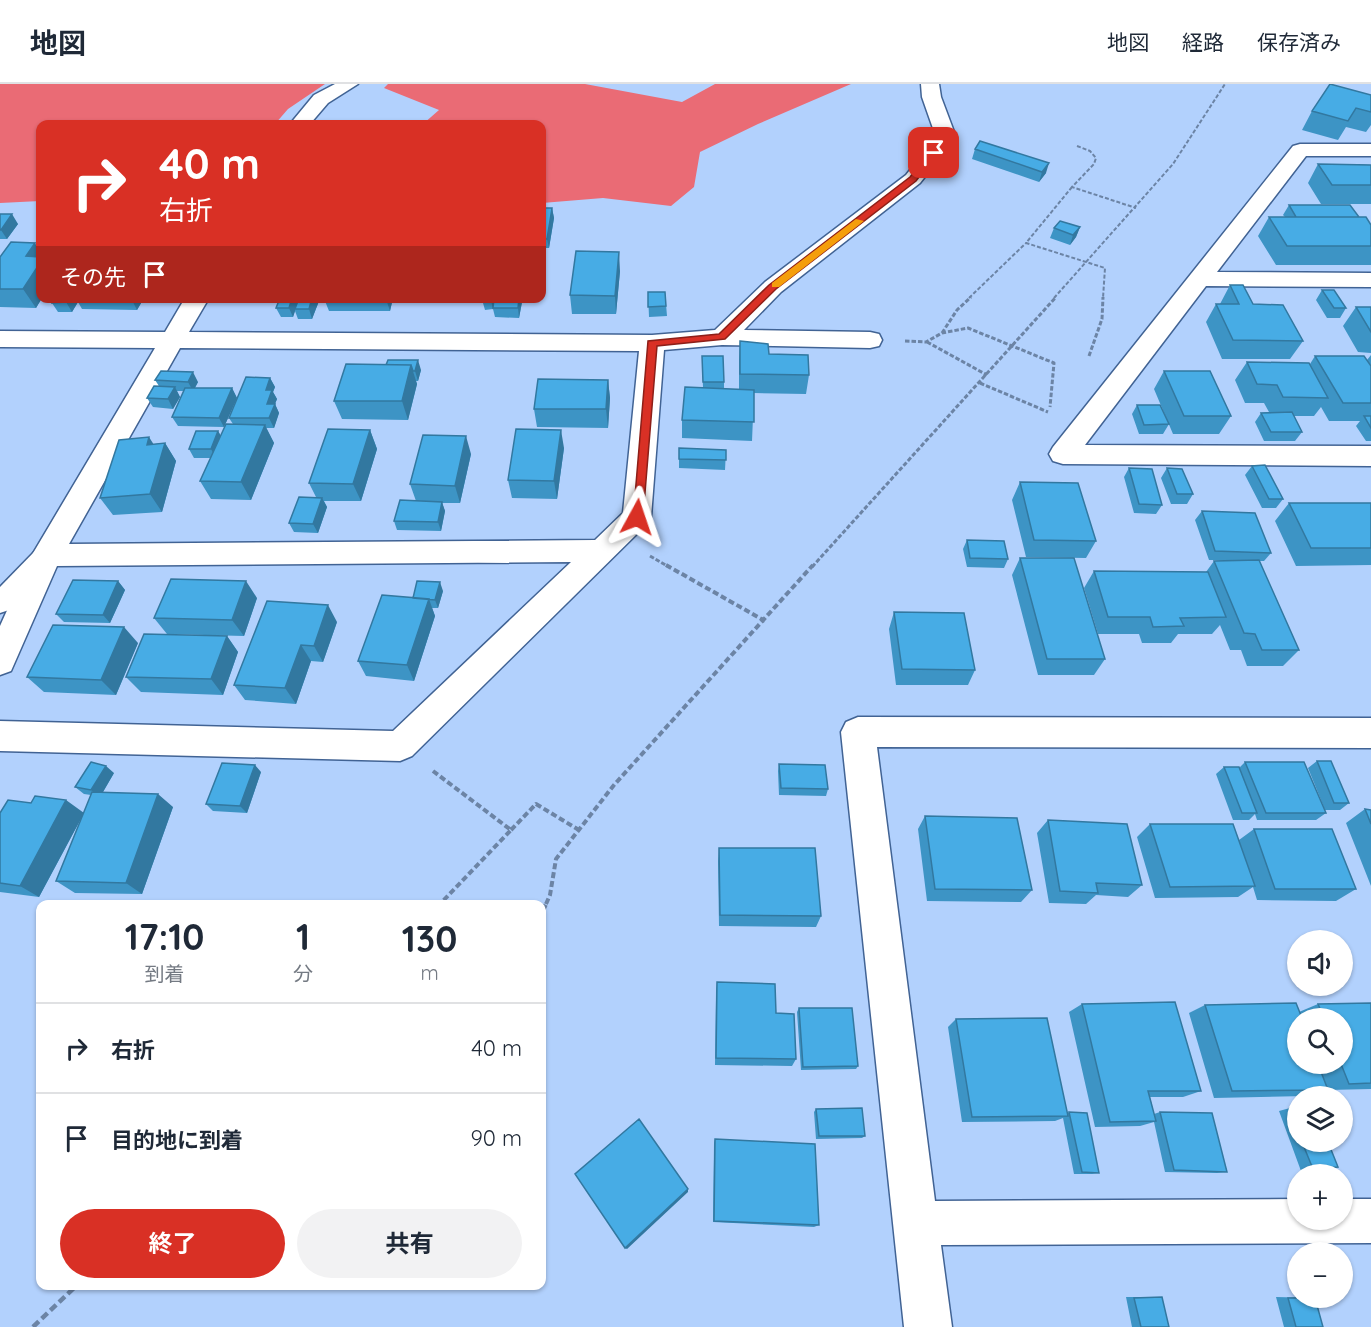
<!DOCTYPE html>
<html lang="ja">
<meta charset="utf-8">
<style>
:root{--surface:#fff;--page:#f2f2f3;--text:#1f2937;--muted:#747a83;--line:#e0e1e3;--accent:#d93025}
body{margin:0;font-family:Quicksand,"Noto Sans JP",sans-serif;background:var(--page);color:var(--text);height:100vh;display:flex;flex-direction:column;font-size:22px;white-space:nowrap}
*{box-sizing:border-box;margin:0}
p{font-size:20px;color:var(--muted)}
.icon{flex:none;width:33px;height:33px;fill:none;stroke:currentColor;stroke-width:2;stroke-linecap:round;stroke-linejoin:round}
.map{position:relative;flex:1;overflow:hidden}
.panel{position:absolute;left:36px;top:816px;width:510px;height:390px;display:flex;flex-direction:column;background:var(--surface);border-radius:12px;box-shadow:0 2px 4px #0004}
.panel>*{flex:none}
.hud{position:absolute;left:36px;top:36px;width:510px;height:183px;border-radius:12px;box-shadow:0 2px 4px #0004;background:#d93025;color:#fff;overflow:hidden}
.buttons{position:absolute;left:1287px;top:846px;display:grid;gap:12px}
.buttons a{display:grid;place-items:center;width:66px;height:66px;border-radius:50%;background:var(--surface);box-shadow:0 2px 4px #0004;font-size:30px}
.pin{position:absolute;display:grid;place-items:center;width:51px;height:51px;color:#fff;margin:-26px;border-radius:12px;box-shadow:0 3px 9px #0006}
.me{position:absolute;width:66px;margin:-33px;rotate:5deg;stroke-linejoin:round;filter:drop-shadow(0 0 4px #0008)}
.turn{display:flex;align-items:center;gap:21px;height:126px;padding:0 24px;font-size:27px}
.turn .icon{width:78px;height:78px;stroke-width:2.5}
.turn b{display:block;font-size:42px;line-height:51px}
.then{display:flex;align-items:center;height:57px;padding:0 24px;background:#0003;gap:12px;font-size:22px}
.eta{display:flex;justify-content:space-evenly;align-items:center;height:102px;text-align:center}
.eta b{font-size:36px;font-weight:700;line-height:42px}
.primary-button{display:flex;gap:12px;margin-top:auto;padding:12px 24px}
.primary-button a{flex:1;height:69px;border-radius:36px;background:var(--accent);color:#fff;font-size:24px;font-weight:700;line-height:69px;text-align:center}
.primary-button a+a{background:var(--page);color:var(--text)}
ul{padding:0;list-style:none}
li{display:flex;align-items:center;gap:18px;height:90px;padding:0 24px;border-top:2px solid var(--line)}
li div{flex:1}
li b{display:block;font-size:22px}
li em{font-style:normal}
header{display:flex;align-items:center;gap:36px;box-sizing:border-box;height:84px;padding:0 30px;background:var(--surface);border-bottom:2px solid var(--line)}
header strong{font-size:28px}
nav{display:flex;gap:33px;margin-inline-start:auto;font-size:21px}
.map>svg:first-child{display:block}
.forest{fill:#ea6b75}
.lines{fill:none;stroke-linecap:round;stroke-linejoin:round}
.service-casing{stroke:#416394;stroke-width:3}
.minor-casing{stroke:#416394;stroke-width:3}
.path-far3{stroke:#6c84a5;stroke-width:2;stroke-dasharray:4 2;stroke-linecap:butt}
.path-far2{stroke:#6c84a5;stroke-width:3;stroke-dasharray:4.5 2;stroke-linecap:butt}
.path-far1{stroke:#6c84a5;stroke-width:4;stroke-dasharray:6 3;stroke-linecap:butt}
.path{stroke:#6c84a5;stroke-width:4.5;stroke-dasharray:8 4;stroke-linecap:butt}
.service{fill:#fff;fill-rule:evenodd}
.minor{fill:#fff;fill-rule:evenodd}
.wall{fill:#3d94c5;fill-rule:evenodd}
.shaded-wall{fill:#3278a0}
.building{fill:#47ace5;stroke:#3278a0;stroke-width:1.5}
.route{fill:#d93025;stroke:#8d1f18;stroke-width:1.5}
.slow{fill:#f59e0b}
</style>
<header>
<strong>地図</strong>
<nav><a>地図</a><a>経路</a><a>保存済み</a></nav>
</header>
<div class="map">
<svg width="1371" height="1243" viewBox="0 0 1371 1243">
<rect width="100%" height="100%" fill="#b2d1fd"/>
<path class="forest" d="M0,0H325L288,25L275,40H40V117L0,119Z
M388,0H585L682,18L715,0H851L758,40L700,68L694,103L671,122L603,114L542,119V40H423L439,26L384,4Z"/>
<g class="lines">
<defs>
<path id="service" d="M45,464L54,466L57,473L54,480L9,526L0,529V503L36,466Z"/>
<path id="minor" d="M335,0H358L328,19L310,40H290L314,11Z
M921,0H939L941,13L956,53L953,57L920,99L781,208L744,246L870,248L879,250L882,256L879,262L870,264L722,261L664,266L651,433L647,440L412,672L400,677L0,667V637L393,647L571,478L57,482L11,587L0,591V542L32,471L155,264L0,263V247L165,248L185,214H209L189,248L652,251L715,246L765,198L906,91L936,53L922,13ZM180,264L639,267L623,429L595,456L69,460Z
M1300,60H1371V72H1306L1217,188L1371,189V203L1206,202L1085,361L1371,362V382L1063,380L1053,377L1049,370L1053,363L1293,62Z
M858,633L1371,634V664L877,663L935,1117L1298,1115V1136H1342V1115H1371V1159L941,1161L952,1243H904L841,648L846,638Z"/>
</defs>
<use href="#service" class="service-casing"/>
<use href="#minor" class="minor-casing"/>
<path class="path-far3" d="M1077,62L1090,67L1096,74L1094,80L1072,103L1136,124
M1072,103L1026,159L1105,184L1103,214
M969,214L1026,159
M1054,214L1173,80L1225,0"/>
<path class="path-far2" d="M942,249L957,226L971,213
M905,257L926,258L942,249L968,244L1054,279L1050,323
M927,258L987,291
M1089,272L1102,235L1103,213
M980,299L1048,328
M650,472L669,483
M812,483L1056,213"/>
<path class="path-far1" d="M666,481L765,537
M433,687L511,746L440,820
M511,746L536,720L579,746
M546,820L550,811L556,775L614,701L813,481"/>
<path class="path" d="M542,828L547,818
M33,1243L76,1202"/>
<use href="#service" class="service"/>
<use href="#minor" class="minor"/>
</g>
<path class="wall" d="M1371,11V41L1366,48L1346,43L1338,56L1302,46L1312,27Z
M975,65L1046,89L1039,98L972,75Z
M1318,80L1371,81V120H1321L1308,99Z
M1289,121L1359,133L1371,141V181H1276L1258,152L1269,133H1285L1283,131Z
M542,124H552L554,134L549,164H542Z
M0,130L18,140L7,155H0Z
M1080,143L1076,153L1070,161L1050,154L1054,144Z
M0,173L40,214H42L36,224L0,223Z
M620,187L616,230H572L570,211Z
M1230,201L1253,220L1303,257L1290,275H1222L1206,238L1216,220H1220Z
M1322,206L1346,224L1340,234H1327L1316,216Z
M648,208H665L667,232L649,233Z
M54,214H144L137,226L82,225L78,218L72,228H58L52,219Z
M238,214H276L274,219L240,218Z
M280,214H298V216L299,214H318L319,217L312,235H298L295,227L293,233H281L276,224Z
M326,214H393L390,227H329L325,217Z
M472,214H522V218L519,234L495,233L493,225L485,226L483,219H473Z
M1356,223H1371V269L1358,268L1343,242Z
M740,257L769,270L809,291L806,310L754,309L752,357L682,354V336L703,304L702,272L724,298V305H739V276Z
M1371,271V357H1366L1356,342L1360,337H1329L1321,323L1314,332H1294L1302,348L1295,357H1264L1255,338L1261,329L1269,328L1264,319H1245L1235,296L1247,278L1310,280L1315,272L1367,276Z
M346,280L421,286L418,297H416L417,300L408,336L342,335L334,317Z
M1164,287L1231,332L1219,350H1173L1154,305Z
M270,294L275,303L273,308L277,315L275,320L279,329L274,344H266L274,359L251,416L211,415L200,397L211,374H194L189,365L218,347L221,352L233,340L229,334Z
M155,296L198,298L195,304H232L237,314L224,343L178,342L172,333L184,307H177L180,313L173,325L153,323L147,314L159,302Z
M608,296L610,314L608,344L537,343L534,325Z
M1137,321L1169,340L1163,350H1139L1132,330Z
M370,346L377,365L361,417H324L327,423L318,449L294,448L289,439L316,413L309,399Z
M165,359L176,377L162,428L113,431L100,414L154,360Z
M564,364L557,415L512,414L508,396Z
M726,366L725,386L679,384V375Z
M471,370L460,419H442L445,427L441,447L397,446L394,437L416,417L410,400Z
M1252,382L1283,415L1276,424H1262L1245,391Z
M1129,384L1162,421L1156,430L1134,429L1124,393Z
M1167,384L1193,410L1187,420H1171L1161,394Z
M1020,398L1096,457L1086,474L1026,473L1012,416Z
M1289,419H1371V481L1296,482L1275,437Z
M1202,427L1271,469L1264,477H1259L1299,566L1283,582H1247L1241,566H1230L1220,541L1212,550H1178L1171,559H1142L1139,550H1098L1084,504L1094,487L1206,488L1214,477L1231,476H1209L1195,436Z
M967,456L1008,475L1004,484L967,483L963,465Z
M1020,474L1105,575L1094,591H1038L1012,491Z
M118,497L125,506L110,539L64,538L56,530Z
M443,507L438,524H432L435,532L414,597L366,592L358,577L413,514Z
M257,514L244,552L167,550L154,534Z
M894,528L975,586L968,601H896L889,545Z
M337,538L323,578L311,577L296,620L245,616L234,601Z
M227,552L238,568L223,611L141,608L126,593Z
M138,559L116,611L44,608L27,593Z
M1317,677L1349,719L1340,726H1325L1308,684Z
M1245,678L1326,729L1316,736H1257L1255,730L1249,736H1233L1216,690L1224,683L1239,684Z
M779,680L828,705L826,712L779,711L778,687Z
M261,688L247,729L213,727L206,720Z
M114,689L103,708L173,723L142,810L75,809L56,797L83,731L39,813L0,808V729L31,719L84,729L91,711L84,710L75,703Z
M1365,725L1371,726V802L1346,739Z
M925,732L1032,806L1021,818L927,817L918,745Z
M1048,736L1142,801L1128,813L1096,811L1086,820L1049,819L1037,749Z
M1150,740L1239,756L1254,745L1356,805L1336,817L1257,816L1253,803L1238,813L1155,814L1137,753Z
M719,764L821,832L816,843L719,842L718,777Z
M717,898L776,929L796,975L792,982L715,981L716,907Z
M1371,919V1005L1328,1006L1306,1012L1214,1014L1189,929L1205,921L1299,928L1318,920ZM1298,934H1342V980H1298Z
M1082,920L1201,1007L1183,1013H1150L1154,1030L1160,1028L1227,1088L1217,1089L1165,1088L1154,1038L1140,1042L1095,1043L1069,928Z
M799,924L858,982L856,985L801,986L797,928Z
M956,935L1068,1029L1069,1028L1099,1089L1092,1090H1074L1063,1034L1055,1037L962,1038L948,943Z
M1290,1024H1298V1058H1328L1338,1083L1326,1085L1301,1087L1279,1027Z
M816,1025L865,1052L862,1054L816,1055L814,1028Z
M715,1055L819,1141L814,1143L713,1138L714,1059Z
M1126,1213H1162L1169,1243H1132Z
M1276,1213L1315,1214L1323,1243H1284Z"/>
<path class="shaded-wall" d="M1049,79L1046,89L1039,98L1042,88Z
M552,124L554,134L549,164L547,155Z
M12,130L18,140L7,155L1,146Z
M1080,143L1076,153L1070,161L1073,151Z
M35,159L40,168V214H42L36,224L23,205L26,172Z
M619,168L620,187L616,230L615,212Z
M68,214H76L78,218L72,228L66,218Z
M131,214H144L137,226Z
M292,214H298L299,217L295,225V227L293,233L289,224Z
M312,214H318L319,217L312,235L309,225Z
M388,214H393L390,227L387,218Z
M491,214H495L493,226L491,216Z
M519,214H522V218L519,234L518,224Z
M418,276L421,286L418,297L415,287Z
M411,281L417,300L408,336L402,317Z
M193,288L198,298L193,307L188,298Z
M270,294L275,303L273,308L277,315L271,329L267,320L266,306Z
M608,296L610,314L608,344L606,325Z
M175,303L180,313L173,325L168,315Z
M232,304L237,314L224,343L219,334Z
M275,320L279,329L274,344L269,334Z
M265,341L274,359L251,416L241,398Z
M370,346L377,365L361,417L353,400Z
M561,346L564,364L557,415L554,397Z
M218,347L223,356L216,374L211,365Z
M466,352L471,370L460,419L455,402Z
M149,353L161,372L147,361Z
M165,359L176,377L162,428L150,410Z
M322,414L327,423L318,449L313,440Z
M442,418L445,427L441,447L438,438Z
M118,497L125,506L110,539L103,531Z
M246,497L257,514L244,552L232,536Z
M440,498L443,507L438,524L435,516Z
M429,515L435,532L414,597L407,581Z
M328,521L337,538L323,578L314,562Z
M124,543L138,559L116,611L101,596Z
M227,552L238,568L223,611L211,595Z
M301,561L311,577L296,620L285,604Z
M255,681L261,688L247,729L240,722Z
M106,682L114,689L100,713L91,706Z
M158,710L173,723L142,810L126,799Z
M66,716L84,729L39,813L20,802Z
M688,1105V1108L627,1165L625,1164Z"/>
<path class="building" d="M1330,0L1371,11V28L1356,24L1348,37L1312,27Z
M980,57L1049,79L1042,88L975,65Z
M1318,80L1371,81V101H1332Z
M1289,121H1350L1359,133H1296Z
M542,124H552L547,155H542Z
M0,130H12L1,146H0Z
M1269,133H1366L1371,141V162H1287Z
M1060,137L1080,143L1073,151L1054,144Z
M11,158L35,159L26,172L40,173V179L23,205H0V173Z
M576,167L619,168L615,212L570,211Z
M1230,201H1243L1253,220L1283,221L1303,257L1233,256L1216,220H1239Z
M1322,206H1334L1346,224H1334Z
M648,208H665L666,222L648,223Z
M54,214H68L66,218L52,219Z
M280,214H292L289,224H276Z
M299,214H312L309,225H295Z
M326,214H388L387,218L325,217Z
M483,214H491V216H483Z
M494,214H519L518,224H493Z
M1356,223H1371V248Z
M740,257L768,260L769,270L808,271L809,291L740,290Z
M702,272H723L724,298H703Z
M1315,272H1364L1371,282V319H1343Z
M388,276H418L415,287H413L411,281H386Z
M1247,278L1309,279L1328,314L1283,313L1277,301L1257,300Z
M346,280L411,281L402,317H334Z
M161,287L193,288L188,298L155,296Z
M1164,287H1210L1231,332H1184Z
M246,293L270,294L266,306H272L267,320H275L269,334H229Z
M538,295L608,296L606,325H534Z
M154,302L175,303L168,315L147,314Z
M685,303L754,306V338L682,336Z
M185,304H232L219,334L172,333Z
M1137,321H1160L1169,340L1144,341Z
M1292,328L1302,348H1271L1261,329Z
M1364,332H1371V344Z
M226,340L265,341L241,398L200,397Z
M328,345L370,346L353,400L309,399Z
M516,345L561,346L554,397L508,396Z
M196,347H218L211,365H189Z
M423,351L466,352L455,402L410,400Z
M149,353L147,361L165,359L150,410L100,414L119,356Z
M679,364L726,366V376L679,375Z
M1265,381L1283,415H1269L1252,382Z
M1129,384L1152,385L1162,421L1139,420Z
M1167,384L1182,385L1193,410H1177Z
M1020,398L1078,399L1096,457L1034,456Z
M299,413L322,414L313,440L289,439Z
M400,416L442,418L438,438L394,437Z
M1289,419H1371V464H1311Z
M1202,427L1255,429L1271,469L1215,467Z
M967,456L1004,457L1008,475L970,474Z
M1020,474H1074L1105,575H1047Z
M1259,476L1299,566H1262L1255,550L1244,549L1214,477Z
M1094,487L1208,488L1226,533L1180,534L1184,542L1153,543L1150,533H1108Z
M171,495L246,497L232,536L154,534Z
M73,496L118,497L103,531L56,530Z
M417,497L440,498L435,516L413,514Z
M382,511L429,515L407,581L358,577Z
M267,517L328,521L314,562L301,561L285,604L234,601Z
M894,528L964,529L975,586L902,585Z
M53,541L124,543L101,596L27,593Z
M144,550L227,552L211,595L126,593Z
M1317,677H1331L1349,719H1334Z
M91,678L106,682L91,706L75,703Z
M1245,678H1304L1326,729H1266Z
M222,679L255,681L240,722L206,720Z
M779,680L825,681L828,705L781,704Z
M1224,683H1239L1257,729H1242Z
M92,708L158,710L126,799L56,797Z
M35,712L66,716L20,802L0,799V729L8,716L31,719Z
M1365,725L1371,726V740Z
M925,732L1017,734L1032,806L935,805Z
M1048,736L1127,740L1142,801L1096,799L1098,809L1060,807Z
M1150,740H1233L1255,802L1170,803Z
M1254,745H1332L1356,805H1275Z
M719,764H815L821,832L720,831Z
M717,898L775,900L776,929L794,930L796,975L716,974Z
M1175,918L1201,1007H1148L1156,1037L1110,1038L1082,920Z
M1296,919L1302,934H1298V980H1318L1328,1006L1232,1007L1205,921Z
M1371,919V999L1349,1000L1341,980H1342V934H1324L1318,920Z
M799,924H852L858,982L803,983Z
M1047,934L1068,1032L972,1033L956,935Z
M862,1024L865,1052H819L816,1025Z
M1290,1024H1298V1045Z
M1069,1028L1087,1029L1099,1089L1082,1088Z
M1160,1028L1212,1029L1227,1088L1174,1086Z
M639,1035L688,1105L625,1164L575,1090Z
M715,1055L815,1060L819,1141L714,1137Z
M1302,1058H1328L1338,1083L1313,1085Z
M1162,1213L1169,1243H1141L1134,1214Z
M1288,1214H1315L1323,1243H1296Z"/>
<path class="route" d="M931,67L938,69L916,97L776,205L725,255L657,262L643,433L637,437L633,436L648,257L719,250L769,201L910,93Z"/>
<path class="slow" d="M856,135L864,137L779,203H772V199Z"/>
</svg>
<div class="buttons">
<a><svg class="icon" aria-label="sound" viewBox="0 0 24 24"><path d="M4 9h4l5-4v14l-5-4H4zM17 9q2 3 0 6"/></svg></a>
<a><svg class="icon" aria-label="search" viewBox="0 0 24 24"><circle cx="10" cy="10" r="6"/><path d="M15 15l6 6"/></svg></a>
<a><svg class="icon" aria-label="layers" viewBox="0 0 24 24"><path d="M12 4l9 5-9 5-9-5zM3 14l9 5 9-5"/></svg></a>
<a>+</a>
<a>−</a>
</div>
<div class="pin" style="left:934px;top:69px;background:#d93025"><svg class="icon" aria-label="arrive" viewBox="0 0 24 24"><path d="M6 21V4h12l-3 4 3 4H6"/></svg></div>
<svg class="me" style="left:637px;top:433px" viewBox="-20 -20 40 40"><path d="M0-17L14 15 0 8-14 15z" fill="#d93025" stroke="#fff" stroke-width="4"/></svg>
<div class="hud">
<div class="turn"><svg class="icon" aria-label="right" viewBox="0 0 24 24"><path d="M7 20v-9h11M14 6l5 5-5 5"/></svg><div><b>40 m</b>右折</div></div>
<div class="then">その先<svg class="icon" aria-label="arrive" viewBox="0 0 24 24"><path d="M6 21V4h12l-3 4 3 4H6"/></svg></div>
</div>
<section class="panel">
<div class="eta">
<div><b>17:10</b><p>到着</p></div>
<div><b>1</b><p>分</p></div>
<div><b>130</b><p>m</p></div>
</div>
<ul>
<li><svg class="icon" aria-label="right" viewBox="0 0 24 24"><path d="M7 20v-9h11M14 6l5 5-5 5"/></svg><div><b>右折</b></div><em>40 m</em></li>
<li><svg class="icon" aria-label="arrive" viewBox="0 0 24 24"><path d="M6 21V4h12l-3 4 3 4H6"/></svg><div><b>目的地に到着</b></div><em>90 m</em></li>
</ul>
<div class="primary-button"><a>終了</a><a>共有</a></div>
</section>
</div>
